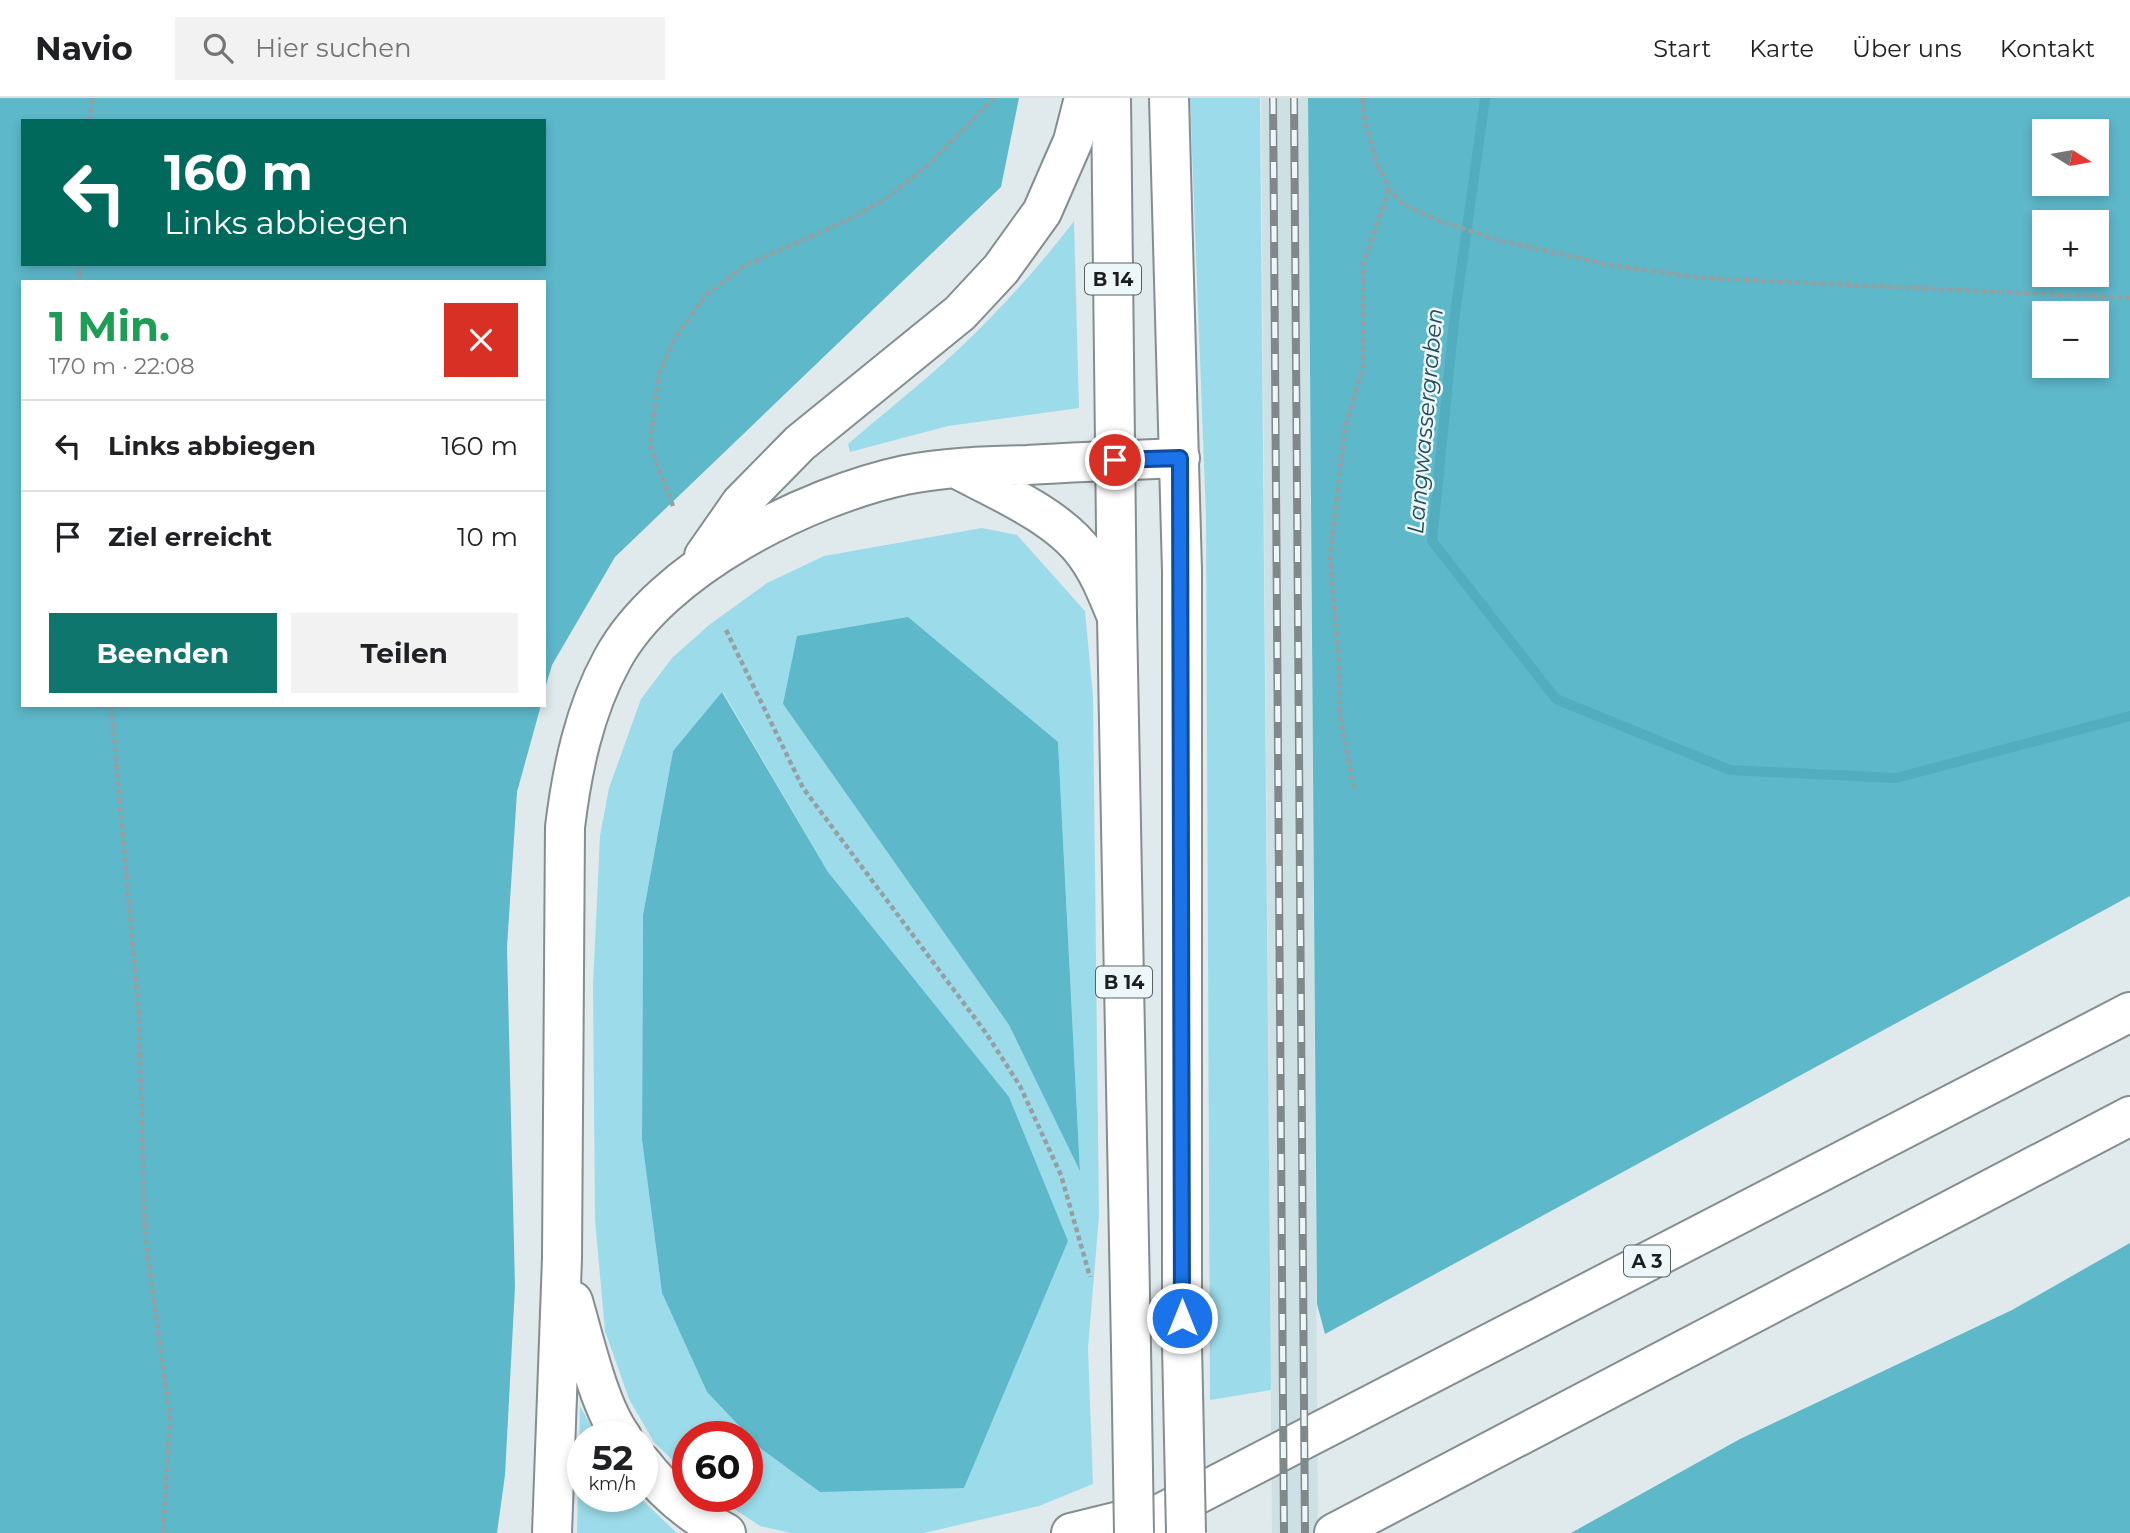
<!DOCTYPE html>
<html lang="de">
<meta charset="utf-8">
<style>
:root{--surface:#fff;--page:#f2f2f2;--text:#202124;--muted:#757577;--line:#e0e0e0;--accent:#0f766e}
body{margin:0;font-family:Montserrat,sans-serif;background:var(--page);color:var(--text);height:100vh;display:flex;flex-direction:column;font-size:26px;white-space:nowrap}
*{box-sizing:border-box;margin:0}
p{font-size:23px;color:var(--muted)}
.icon{flex:none;width:38px;height:38px;fill:none;stroke:currentColor;stroke-width:2;stroke-linecap:round;stroke-linejoin:round}
.map{position:relative;flex:1;overflow:hidden}
.drawer{position:absolute;left:21px;top:182px;width:525px;height:427px;display:flex;flex-direction:column;background:var(--surface);border-radius:0px;box-shadow:0 4px 10px #0003}
.drawer>*{flex:none}
.guide{position:absolute;left:21px;top:21px;width:525px;height:147px;border-radius:0px;box-shadow:0 4px 10px #0003;background:#00695c;color:#fff;overflow:hidden}
.needle{width:46px;rotate:101deg}
.buttons{position:absolute;left:2032px;top:21px;display:grid;gap:14px}
.buttons a{display:grid;place-items:center;width:77px;height:77px;border-radius:0px;background:var(--surface);box-shadow:0 4px 10px #0003;font-size:35px}
.speed{position:absolute;left:567px;top:1323px;display:flex;gap:14px;font-size:35px;font-weight:700;text-align:center}
.speed>*{display:grid;place-content:center;width:91px;height:91px;border-radius:50%;background:var(--surface);box-shadow:0 4px 10px #0003;line-height:1}
.speed small{font-size:18px;font-weight:400}
.speed .limit{border:10px solid #d22;background:#fff;color:#111}
.pin{position:absolute;display:grid;place-items:center;width:60px;height:60px;color:#fff;margin:-30px;border:4px solid #fff;border-radius:50%;box-shadow:0 2px 7px #0007}
.me{position:absolute;width:77px;margin:-38px;rotate:0deg;stroke-linejoin:round;filter:drop-shadow(0 0 5px #0008)}
.turn{display:flex;align-items:center;gap:24px;height:147px;padding:0 28px;font-size:32px}
.turn .icon{width:91px;height:91px;stroke-width:2.5}
.turn b{display:block;font-size:49px;line-height:60px}
.round{display:grid;place-items:center;flex:none;width:74px;height:74px;border-radius:0px;background:var(--page)}
.summary{display:flex;align-items:center;justify-content:space-between;height:119px;padding:0 28px}
h1{font-size:42px;font-weight:700;line-height:52px;color:#1e9e55}
.cta{display:flex;gap:14px;margin-top:auto;padding:14px 28px}
.cta a{flex:1;height:80px;border-radius:0px;background:var(--accent);color:#fff;font-size:28px;font-weight:700;line-height:80px;text-align:center}
.cta a+a{background:var(--page);color:var(--text)}
ul{padding:0;list-style:none}
li{display:flex;align-items:center;gap:21px;height:91px;padding:0 28px;border-top:2px solid var(--line)}
li div{flex:1}
li b{display:block;font-size:26px}
li em{font-style:normal}
header{display:flex;align-items:center;gap:42px;box-sizing:border-box;height:98px;padding:0 35px;background:var(--surface);border-bottom:2px solid var(--line)}
header strong{font-size:33px}
nav{display:flex;gap:38px;margin-inline-start:auto;font-size:24px}
.search{width:490px;height:63px;background:var(--page);display:flex;align-items:center;gap:18px;box-sizing:border-box;padding:0 24px;border-radius:0px;color:var(--muted);font-size:26px}
.map>svg:first-child{display:block}
.built{fill:#cde0e4}
.green{fill:#9cdcea;fill-rule:evenodd}
.forest{fill:#5db8ca;fill-rule:evenodd}
.lines{fill:none;stroke-linecap:round;stroke-linejoin:round}
.stream{stroke:#52aebf;stroke-width:10}
.primary-casing{stroke:#848d8f;stroke-width:42}
.motorway-casing{stroke:#848d8f;stroke-width:42}
.path{stroke:#979fa0;stroke-width:4.5;stroke-dasharray:5 3.5;stroke-linecap:butt}
.primary{stroke:#fff;stroke-width:38}
.motorway{stroke:#fff;stroke-width:38}
.rail-casing{stroke:#81888a;stroke-width:8}
.rail{stroke:#edf7fa;stroke-width:5;stroke-dasharray:16;stroke-linecap:butt}
.primary-bridge-casing{stroke:#848d8f;stroke-width:42;stroke-linecap:butt}
.primary-bridge{stroke:#fff;stroke-width:38}
.route-casing{stroke:#114b97;stroke-width:18}
.route{stroke:#1a73e8;stroke-width:12}
.labels{text-anchor:middle;stroke-width:5;stroke-linejoin:round;paint-order:stroke}
.shield{fill:#edf7fa;stroke:#5a6061;stroke-width:2}
.shield-label{font-size:19px;font-weight:bold;fill:#1b1f20}
.water-label{font-size:23px;font-style:italic;fill:#234c55;stroke:#edf7fa}
</style>
<header>
<strong>Navio</strong>
<div class="search"><svg class="icon" aria-label="search" viewBox="0 0 24 24"><circle cx="10" cy="10" r="6"/><path d="M15 15l6 6"/></svg>Hier suchen</div>
<nav><a>Start</a><a>Karte</a><a>Über uns</a><a>Kontakt</a></nav>
</header>
<div class="map">
<svg width="2130" height="1435" viewBox="0 0 2130 1435">
<rect width="100%" height="100%" fill="#e0eaec"/>
<path class="built" d="M1261,0H1308L1318,1435H1272Z"/>
<path class="green" d="M1190,0H1260L1271,1292L1210,1302L1206,419Z
M1074,123L1079,310L948,328L850,354L848,346C897,304 949,264 993,217C1022,187 1049,156 1074,123Z
M982,430L1017,437L1085,513L1093,598L1099,1118L1088,1250L1093,1386L1039,1408L924,1435H791L760,1428L715,1398H747V1339H688V1377L654,1344L629,1301L605,1233L595,1122L593,887L600,738L609,690L641,601L672,560L709,527L767,485L824,458ZM723,594L828,774L759,1349L707,1294L662,1195L642,1042L643,817L673,653ZM783,606L1058,644L1080,1071L1009,927Z
M580,1308L597,1339H583V1398H638L677,1435H577Z"/>
<path class="forest" d="M0,0H1019L1001,89L615,459L552,567L544,594V184H23V607H541L517,694L507,849L515,1189L505,1377L497,1435H0ZM23,23H544V166H23Z
M1308,0H2130V798L1325,1236L1317,1206ZM2044,33H2096V86H2044ZM2044,124H2096V177H2044ZM2044,215H2096V268H2044Z
M908,519L1058,644L1080,1073L1009,927L783,606L797,538Z
M722,594L828,774L1009,999L1068,1143L964,1390L820,1394L759,1349L707,1294L662,1195L642,1042L643,817L673,653Z
M2130,1145V1435H1571L1740,1341L2012,1212Z"/>
<g class="lines">
<path class="stream" d="M1485,0L1454,223L1432,443L1556,601L1730,672L1896,680L2130,618"/>
<defs>
<path id="primary" d="M1111,0L1117,519L1131,1249
M1169,0L1182,473V1247"/>
<path id="motorway" d="M957,371C997,392 1060,419 1086,457C1100,476 1108,498 1117,519
M704,458L741,405L800,345L960,215L1001,171L1042,114L1073,43L1084,0
M573,1203C584,1241 599,1308 622,1339
M642,1365C665,1395 693,1418 726,1435
M552,1435L562,1160L565,729C572,672 584,613 612,562C661,470 807,398 905,377C945,369 986,368 1027,367C1078,364 1129,362 1180,360
M1071,1435L1148,1416
M1123,1435L2130,914
M1334,1435L2130,1018"/>
</defs>
<use href="#primary" class="primary-casing"/>
<use href="#motorway" class="motorway-casing"/>
<path class="path" d="M1362,0L1365,23L1376,62L1389,91L1404,107L1440,123L1502,143L1610,167L1702,180L2130,200
M89,23L93,0
M79,166L80,184
M673,408L650,347L659,276L674,242L705,198L744,168L850,121L885,101L926,69L994,0
M726,532L803,690L986,935L1020,988L1061,1077L1090,1179
M111,607L139,916L145,1137L170,1320L163,1435
M1354,690L1340,619L1339,563L1330,459L1345,330L1363,269V167L1389,91"/>
<use href="#primary" class="primary"/>
<use href="#motorway" class="motorway"/>
<defs>
<path id="rail" d="M1273,0L1284,1435
M1294,0L1305,1435"/>
</defs>
<use href="#rail" class="rail-casing"/>
<use href="#rail" class="rail"/>
<defs>
<path id="primary-bridge" d="M1182,1247L1186,1435
M1131,1249L1134,1435"/>
</defs>
<use href="#primary-bridge" class="primary-bridge-casing"/>
<use href="#primary-bridge" class="primary-bridge"/>
</g>
<g class="lines">
<defs>
<path id="route" d="M1115,362L1180,360L1182,1220"/>
</defs>
<use href="#route" class="route-casing"/>
<use href="#route" class="route"/>
</g>
<g class="labels">
<g class="shield">
<rect x="1085" y="165.5" width="56" height="31" rx="5"/>
<rect x="1096" y="868.5" width="56" height="31" rx="5"/>
<rect x="1624" y="1147.5" width="46" height="31" rx="5"/>
</g>
<g class="shield-label">
<text x="1113" y="188">B 14</text>
<text x="1124" y="891">B 14</text>
<text x="1647" y="1170">A 3</text>
</g>
<g class="water-label">
<text transform="translate(1425 323) rotate(-85)" y="8">Langwassergraben</text>
</g>
</g>
</svg>
<div class="buttons">
<a><svg class="needle" viewBox="-14 -14 28 28"><path d="M0-13l5 13h-10z" fill="#e53935"/><path d="M0 13l5-13h-10z" fill="#757577"/></svg></a>
<a>+</a>
<a>−</a>
</div>
<div class="speed"><div>52<small>km/h</small></div><div class="limit">60</div></div>
<div class="pin" style="left:1115px;top:362px;background:#d93025"><svg class="icon" aria-label="arrive" viewBox="0 0 24 24"><path d="M6 21V4h12l-3 4 3 4H6"/></svg></div>
<svg class="me" style="left:1182px;top:1220px" viewBox="-20 -20 40 40"><circle r="17" fill="#1a73e8" stroke="#fff" stroke-width="3"/><path d="M0-11L8 9 0 5-8 9z" fill="#fff"/></svg>
<div class="guide">
<div class="turn"><svg class="icon" aria-label="left" viewBox="0 0 24 24"><path d="M17 20v-9H6M10 6l-5 5 5 5"/></svg><div><b>160 m</b>Links abbiegen</div></div>
</div>
<section class="drawer">
<div class="summary"><div><h1>1 Min.</h1><p>170 m · 22:08</p></div><a class="round" style="background:#d93025;color:#fff"><svg class="icon" aria-label="close" viewBox="0 0 24 24"><path d="M6 6l12 12M18 6L6 18"/></svg></a></div>
<ul>
<li><svg class="icon" aria-label="left" viewBox="0 0 24 24"><path d="M17 20v-9H6M10 6l-5 5 5 5"/></svg><div><b>Links abbiegen</b></div><em>160 m</em></li>
<li><svg class="icon" aria-label="arrive" viewBox="0 0 24 24"><path d="M6 21V4h12l-3 4 3 4H6"/></svg><div><b>Ziel erreicht</b></div><em>10 m</em></li>
</ul>
<div class="cta"><a>Beenden</a><a>Teilen</a></div>
</section>
</div>
